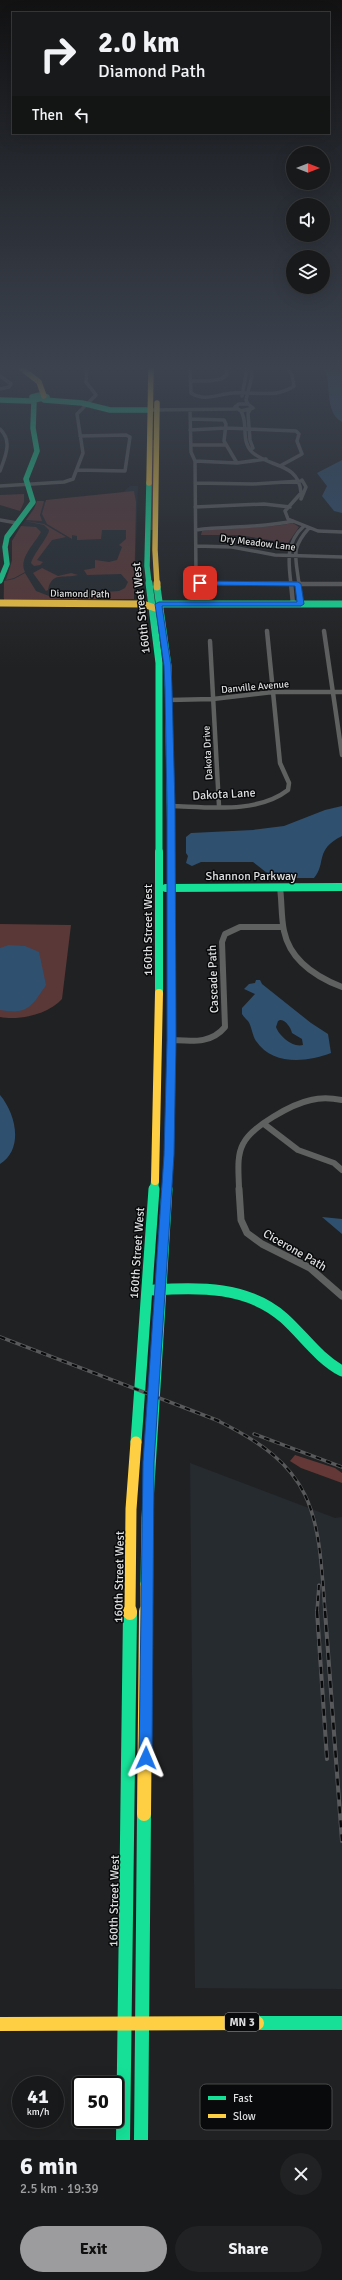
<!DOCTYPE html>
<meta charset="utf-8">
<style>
:root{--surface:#18191a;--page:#212223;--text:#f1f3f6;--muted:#9fa0a2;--line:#363839;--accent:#9c9c9e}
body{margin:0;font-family:Signika,sans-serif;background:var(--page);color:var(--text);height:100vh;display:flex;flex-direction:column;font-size:15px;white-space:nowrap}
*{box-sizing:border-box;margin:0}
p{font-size:13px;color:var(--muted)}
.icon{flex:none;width:22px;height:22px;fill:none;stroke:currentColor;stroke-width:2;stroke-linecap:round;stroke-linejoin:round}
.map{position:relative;height:2140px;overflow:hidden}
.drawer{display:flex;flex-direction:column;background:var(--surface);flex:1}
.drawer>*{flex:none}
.top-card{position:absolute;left:12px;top:12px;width:318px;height:122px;border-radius:0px;box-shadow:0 4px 16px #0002,0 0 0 1px var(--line);background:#18191a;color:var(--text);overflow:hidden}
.needle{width:26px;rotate:90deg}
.tools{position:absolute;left:286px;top:146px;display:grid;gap:8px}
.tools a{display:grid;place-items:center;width:44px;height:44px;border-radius:50%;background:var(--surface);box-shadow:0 4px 16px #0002,0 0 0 1px var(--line);font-size:20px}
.speed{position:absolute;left:12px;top:2076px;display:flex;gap:8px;font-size:20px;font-weight:700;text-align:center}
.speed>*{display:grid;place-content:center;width:52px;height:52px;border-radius:50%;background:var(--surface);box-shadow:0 4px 16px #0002,0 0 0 1px var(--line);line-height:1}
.speed small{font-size:10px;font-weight:400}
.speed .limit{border:2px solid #111;border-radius:6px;background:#fff;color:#111}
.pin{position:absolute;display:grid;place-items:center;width:34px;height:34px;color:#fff;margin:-17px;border-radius:8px;box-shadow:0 2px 6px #0006}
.me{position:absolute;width:44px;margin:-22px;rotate:1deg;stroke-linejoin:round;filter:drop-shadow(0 0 3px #0008)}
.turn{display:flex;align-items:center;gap:14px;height:84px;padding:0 20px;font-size:18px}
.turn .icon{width:52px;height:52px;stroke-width:2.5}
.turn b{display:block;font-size:28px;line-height:34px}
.then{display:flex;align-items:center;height:38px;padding:0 20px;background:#0003;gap:8px;font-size:15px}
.round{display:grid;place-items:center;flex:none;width:42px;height:42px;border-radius:21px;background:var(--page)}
.headline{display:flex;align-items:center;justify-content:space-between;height:68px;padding:0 20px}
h1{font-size:24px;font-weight:700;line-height:30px}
.action{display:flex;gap:8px;margin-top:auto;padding:8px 20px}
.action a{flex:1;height:46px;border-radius:24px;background:var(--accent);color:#111;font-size:16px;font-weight:700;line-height:46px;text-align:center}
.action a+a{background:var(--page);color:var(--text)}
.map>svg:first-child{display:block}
.built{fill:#262b30}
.green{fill:#593837}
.forest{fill:#633836}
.water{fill:#305070;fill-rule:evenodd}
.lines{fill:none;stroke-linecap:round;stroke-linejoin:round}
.street-far3{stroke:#5f6060;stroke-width:3.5}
.street-far2{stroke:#5f6060;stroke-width:4.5}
.street-far1{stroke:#5f6060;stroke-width:6}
.street{stroke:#5f6060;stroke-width:7}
.fast-far4{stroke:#16e098;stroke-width:5.5}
.fast-far3{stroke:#16e098;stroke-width:7}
.fast-far2{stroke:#16e098;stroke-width:8}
.fast-far1{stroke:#16e098;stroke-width:11}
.fast{stroke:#16e098;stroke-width:14}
.slow-far4{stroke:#ffcf43;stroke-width:5.5}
.slow-far3{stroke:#ffcf43;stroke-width:7}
.slow-far2{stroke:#ffcf43;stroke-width:8}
.slow-far1{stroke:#ffcf43;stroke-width:11}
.slow{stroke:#ffcf43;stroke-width:14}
.rail-far1-casing{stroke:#58595a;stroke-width:3.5}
.rail-casing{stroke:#58595a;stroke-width:4}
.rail-far1{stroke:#090a0b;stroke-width:2;stroke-dasharray:5.5;stroke-linecap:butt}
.rail{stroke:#090a0b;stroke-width:2.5;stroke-dasharray:7;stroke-linecap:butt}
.route{fill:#1a73e8;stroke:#114b97}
.labels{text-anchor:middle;stroke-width:3;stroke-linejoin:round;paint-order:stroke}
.far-street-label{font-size:10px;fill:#dedfe0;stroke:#090a0b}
.shield{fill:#090a0b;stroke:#9e9fa0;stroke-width:1}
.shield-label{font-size:11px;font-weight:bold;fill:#dedfe0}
.street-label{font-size:12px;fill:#dedfe0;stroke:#090a0b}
.key{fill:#090a0b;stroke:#494a4b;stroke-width:1}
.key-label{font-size:11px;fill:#dedfe0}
</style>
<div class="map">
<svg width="342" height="2140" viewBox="0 0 342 2140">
<rect width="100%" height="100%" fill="#202122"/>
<path class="built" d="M130,486H138L134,599L10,600L3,598L4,581L12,559V541L37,503L122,493Z
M190,1463L335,1518L342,1517V1989L195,1988Z"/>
<path class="green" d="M152,440H154L153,530H149Z
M134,491L136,502L134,599L4,600V581L14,579L25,573L36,591L49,596L119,591L125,588L128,582L121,574L87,575L84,570L95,568V560L109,562L117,560L122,547L119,545L126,539V530H102L101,539L77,540V536L72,535V539L47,524L42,514L46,500Z
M24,494V502L20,511L0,505V495Z
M37,501H44L40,515L42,521L26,520L34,509Z
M25,521L44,524L66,537L52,540L37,560L43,562L40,565L34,566L31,563C34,553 49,536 49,530L44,525Z
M293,523L299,527L288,543L239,535H201L202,531C232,527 263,529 293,523Z
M21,526L36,527L41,532C35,543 18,559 25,572L14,578L6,580L12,561V541Z
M42,568L58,576L71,573L78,575C63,579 52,571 48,590L46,591L33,573Z
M0,924L71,925L62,999C49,1014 19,1021 0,1017Z"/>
<path class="forest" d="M295,1455L335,1468L342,1473V1483L301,1468L290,1461Z"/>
<path class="water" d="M323,368H342V422C323,411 333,383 323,368Z
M342,460V513L334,511L322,496L327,486L317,473Z
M342,806V836C314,850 327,863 314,878H289L267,873L253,862H201L192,866L186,863L188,856L186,853V837L191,833L253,830L284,826L325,810Z
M9,945L25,946L39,952L46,985C32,1006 28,1015 0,1010V948Z
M256,980H260L262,984L311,1023L328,1034L331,1053C307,1062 273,1066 256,1041C252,1035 252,1027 248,1021C246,1019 244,1017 242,1014V1008L255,994L244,989L249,984L255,983ZM280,1020C286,1020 291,1028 292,1033L302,1039L303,1045C293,1048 279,1036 276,1027L278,1021Z
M0,1095C16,1114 24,1149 0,1164Z
M322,1217L342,1219V1234Z"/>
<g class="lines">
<path class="street-far3" d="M190,368L191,393C205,402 218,394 233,393C254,391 276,399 294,386L292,375L287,368
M0,376L11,384L9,387L0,389
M190,381H209L221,379L227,375L226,368
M242,396L247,368
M239,404H248L253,408L241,411L235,407Z
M248,404L246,400L252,376L251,368
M152,410L236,409
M190,410L191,452L195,461L196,575L200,583L271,584
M250,410L248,413L250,440L253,448
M241,411C249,424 240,440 252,452C269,468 299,462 301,493L285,511L288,519L318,531L342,532
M190,419L224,420L226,424L224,441L237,463
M0,429C13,441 5,457 0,471
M190,430L226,428L296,431L299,434L297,441L302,454L280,466
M191,445H225
M195,461L237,463L266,459
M77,470L125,471L130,437L126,435L80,436
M195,483L253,484L301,481
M0,486L64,482L73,479L83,453L77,414L96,395L86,382L87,368
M301,499L306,487L302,480
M195,507L264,504L290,507
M0,520L17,523
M196,530C228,526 261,528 293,521
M196,546L232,547L275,555L342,557
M291,584C288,561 286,542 304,526
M299,584C296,557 290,549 309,528"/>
<path class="street-far2" d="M200,583L342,584
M291,583L293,604
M299,583L301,604
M324,631L342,755
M210,641L219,806
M169,700L213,699L273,692H342
M171,806C208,807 257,814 288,790L289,783L280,763L267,631"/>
<path class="street-far1" d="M280,888C282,902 281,917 284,931C290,960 316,977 342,987
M172,1040C192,1041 211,1044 225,1027L222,942L225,934L240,927H283
M264,1124L298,1150L334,1163L342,1170
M239,1190C239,1175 236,1157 243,1144C252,1126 292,1104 311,1100C322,1097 332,1098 342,1100"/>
<path class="street" d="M239,1189L241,1220L247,1233L262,1244L310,1268L342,1296"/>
<path class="fast-far4" d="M0,400L30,401L47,397L40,395L32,397L33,400
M44,400L82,403L110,410H151
M149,483L147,566L149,584
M0,581L7,564L5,547L7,537L33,502L26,479L37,451L33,428L34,401"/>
<path class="fast-far3" d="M149,583L159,663V853
M157,587L168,666L171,853
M159,604H342"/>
<path class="fast-far2" d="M171,852V872
M166,888L342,887
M159,993V852
M154,1190L155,1181
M167,1190L169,1151"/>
<path class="fast-far1" d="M154,1290C199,1287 248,1286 284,1318C304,1336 318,1358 342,1371
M136,1442L154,1189
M146,1584L147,1518L167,1189"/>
<path class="fast" d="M257,2023H342
M123,2140L130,1613
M141,2140L144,1814"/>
<path class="slow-far4" d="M21,368L39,382L44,396
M149,483L151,368
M157,584L155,550L157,403"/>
<path class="slow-far3" d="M157,583V587
M0,603L143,604L155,608"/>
<path class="slow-far2" d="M169,1151L172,1040L171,872
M155,1181L159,993"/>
<path class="slow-far1" d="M130,1612L131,1509L136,1442
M146,1612V1584"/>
<path class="slow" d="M130,1613V1611
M144,1814L146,1611
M0,2024L257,2023"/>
<defs>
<path id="rail-far1" d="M0,1337L219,1421
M214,1419C315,1467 318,1508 325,1612
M254,1434L342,1467
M317,1612L319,1585"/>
<path id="rail" d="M317,1611L327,1759
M325,1611L342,1841"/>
</defs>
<use href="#rail-far1" class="rail-far1-casing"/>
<use href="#rail" class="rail-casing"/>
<use href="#rail-far1" class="rail-far1"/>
<use href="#rail" class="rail"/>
</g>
<linearGradient id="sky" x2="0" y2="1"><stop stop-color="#121213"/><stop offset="0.55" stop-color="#3c434f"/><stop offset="1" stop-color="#3c434f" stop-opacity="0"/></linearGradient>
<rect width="342" height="668" fill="url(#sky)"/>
<path class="route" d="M197,581L298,582L301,584L304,604L301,606H162L171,666L172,689L175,806L176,1040L174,1155L154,1462L152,1758L150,1762L146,1764L141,1762L139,1758L143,1462L164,1155L167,1040V806L165,689L164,666L155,604L159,602H297L295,586L200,585Z"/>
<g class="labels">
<g class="far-street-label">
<text transform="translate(258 542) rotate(7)" y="4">Dry Meadow Lane</text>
<text transform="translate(80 593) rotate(1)" y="4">Diamond Path</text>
<text transform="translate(255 686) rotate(-5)" y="4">Danville Avenue</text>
<text transform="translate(207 753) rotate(-93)" y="4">Dakota Drive</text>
</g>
<rect class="shield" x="225" y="2013" width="34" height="18" rx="3"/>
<g class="shield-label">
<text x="242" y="2026">MN 3</text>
</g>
<g class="street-label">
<text transform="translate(141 608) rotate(-96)" y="4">160th Street West</text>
<text transform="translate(224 794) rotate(-3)" y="4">Dakota Lane</text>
<text x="251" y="880">Shannon Parkway</text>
<text transform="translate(148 930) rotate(-90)" y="4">160th Street West</text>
<text transform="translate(213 979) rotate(-92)" y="4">Cascade Path</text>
<text transform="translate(295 1250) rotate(30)" y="4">Cicerone Path</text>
<text transform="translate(137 1253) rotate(-86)" y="4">160th Street West</text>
<text transform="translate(119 1577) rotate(-89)" y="4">160th Street West</text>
<text transform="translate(114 1901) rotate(-89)" y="4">160th Street West</text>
</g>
</g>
<rect x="200" y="2084" width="132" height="46" rx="6" class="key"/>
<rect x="208" y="2096" width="18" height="4" fill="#16e098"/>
<rect x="208" y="2114" width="18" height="4" fill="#ffcf43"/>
<g class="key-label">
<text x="233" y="2102">Fast</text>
<text x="233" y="2120">Slow</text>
</g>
</svg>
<div class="tools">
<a><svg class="needle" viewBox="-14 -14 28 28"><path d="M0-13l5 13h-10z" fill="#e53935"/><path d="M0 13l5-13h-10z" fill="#9fa0a2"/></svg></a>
<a><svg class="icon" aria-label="sound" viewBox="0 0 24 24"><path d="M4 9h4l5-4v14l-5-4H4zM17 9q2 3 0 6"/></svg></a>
<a><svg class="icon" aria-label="layers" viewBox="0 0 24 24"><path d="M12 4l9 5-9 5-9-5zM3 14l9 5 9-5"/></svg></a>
</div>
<div class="speed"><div>41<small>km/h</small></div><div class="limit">50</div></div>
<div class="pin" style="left:200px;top:583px;background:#d93025"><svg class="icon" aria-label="arrive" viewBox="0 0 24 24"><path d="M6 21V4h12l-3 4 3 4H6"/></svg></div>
<svg class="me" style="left:146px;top:1758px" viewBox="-20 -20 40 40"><path d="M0-17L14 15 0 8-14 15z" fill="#1a73e8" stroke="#fff" stroke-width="4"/></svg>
<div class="top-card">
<div class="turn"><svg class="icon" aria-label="right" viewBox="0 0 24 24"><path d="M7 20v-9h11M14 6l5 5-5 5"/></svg><div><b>2.0 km</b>Diamond Path</div></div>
<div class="then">Then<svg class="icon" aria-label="left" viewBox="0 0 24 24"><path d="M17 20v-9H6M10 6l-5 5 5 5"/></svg></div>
</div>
</div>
<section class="drawer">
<div class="headline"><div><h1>6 min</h1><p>2.5 km · 19:39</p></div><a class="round"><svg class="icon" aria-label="close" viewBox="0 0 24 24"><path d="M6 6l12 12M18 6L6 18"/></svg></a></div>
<div class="action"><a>Exit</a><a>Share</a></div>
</section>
